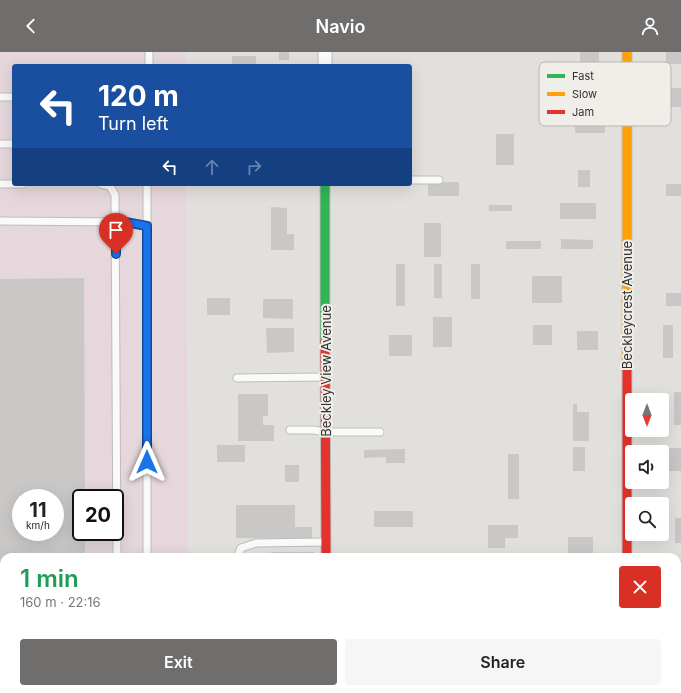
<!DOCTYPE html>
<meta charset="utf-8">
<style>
:root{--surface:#fff;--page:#f6f6f6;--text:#222;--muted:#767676;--accent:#706e6c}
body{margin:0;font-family:Inter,sans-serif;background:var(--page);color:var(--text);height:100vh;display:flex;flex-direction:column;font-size:15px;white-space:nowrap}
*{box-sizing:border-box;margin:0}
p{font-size:13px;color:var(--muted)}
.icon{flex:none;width:22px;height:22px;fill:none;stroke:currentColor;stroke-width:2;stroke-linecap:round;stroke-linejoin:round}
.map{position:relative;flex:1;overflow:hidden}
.details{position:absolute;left:0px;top:501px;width:681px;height:140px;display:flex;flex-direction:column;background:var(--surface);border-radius:12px 12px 0 0;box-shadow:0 4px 16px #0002}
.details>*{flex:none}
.guide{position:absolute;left:12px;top:12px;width:400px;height:122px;border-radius:4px;box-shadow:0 4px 16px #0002;background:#1a4fa0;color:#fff;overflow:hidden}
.needle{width:26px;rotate:180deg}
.controls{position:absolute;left:625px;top:341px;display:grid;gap:8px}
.controls a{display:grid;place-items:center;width:44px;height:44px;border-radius:4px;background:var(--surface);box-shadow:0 4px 16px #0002;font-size:20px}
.speed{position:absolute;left:12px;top:437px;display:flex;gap:8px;font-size:20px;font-weight:700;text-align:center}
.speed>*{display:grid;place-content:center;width:52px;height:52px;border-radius:50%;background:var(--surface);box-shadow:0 4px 16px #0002;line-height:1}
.speed small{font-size:10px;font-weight:400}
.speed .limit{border:2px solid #111;border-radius:6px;background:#fff;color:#111}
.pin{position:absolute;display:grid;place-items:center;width:34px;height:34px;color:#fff;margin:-41px -17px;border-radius:50% 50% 50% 0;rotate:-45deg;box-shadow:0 0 4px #0007}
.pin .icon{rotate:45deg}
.me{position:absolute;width:44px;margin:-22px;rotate:0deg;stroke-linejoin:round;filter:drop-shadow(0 0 3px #0008)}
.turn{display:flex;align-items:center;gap:14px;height:84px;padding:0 20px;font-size:18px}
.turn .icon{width:52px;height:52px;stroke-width:2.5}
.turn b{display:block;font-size:28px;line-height:34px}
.lanes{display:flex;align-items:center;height:38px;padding:0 20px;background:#0003;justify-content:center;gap:20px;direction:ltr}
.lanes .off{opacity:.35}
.round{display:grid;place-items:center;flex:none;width:42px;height:42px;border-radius:4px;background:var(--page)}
.overview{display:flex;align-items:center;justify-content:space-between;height:68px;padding:0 20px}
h1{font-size:24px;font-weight:600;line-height:30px;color:#1e9e55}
.primary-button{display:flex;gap:8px;margin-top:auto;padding:8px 20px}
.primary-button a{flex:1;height:46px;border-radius:4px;background:var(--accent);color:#fff;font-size:16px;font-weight:600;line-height:46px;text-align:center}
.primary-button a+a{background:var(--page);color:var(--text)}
header{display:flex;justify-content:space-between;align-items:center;height:52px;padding:0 20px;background:var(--accent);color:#fff;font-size:18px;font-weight:600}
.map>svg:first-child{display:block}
.industrial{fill:#e5d7db;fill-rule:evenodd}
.building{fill:#cac8c6;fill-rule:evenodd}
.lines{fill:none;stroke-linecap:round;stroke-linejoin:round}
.lane-casing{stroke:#bebdba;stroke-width:9}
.street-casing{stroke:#bebdba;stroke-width:15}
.fast-casing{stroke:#bebdba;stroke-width:11}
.slow-casing{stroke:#bebdba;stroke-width:11}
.jam-casing{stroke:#bebdba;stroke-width:11}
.lane{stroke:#fbfafa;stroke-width:7}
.street{stroke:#fbfafa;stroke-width:13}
.fast{stroke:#30b455;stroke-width:9}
.slow{stroke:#ff9f0a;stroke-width:9}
.jam{stroke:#e5322d;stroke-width:9}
.route-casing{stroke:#114b97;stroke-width:10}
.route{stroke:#1a73e8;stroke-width:7}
.labels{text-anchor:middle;stroke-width:4;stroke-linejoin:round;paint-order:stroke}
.street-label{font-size:13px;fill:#32312f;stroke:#f0eee9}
.key{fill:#f0eee9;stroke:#b7b5b1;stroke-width:1}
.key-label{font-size:11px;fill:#32312f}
</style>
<header><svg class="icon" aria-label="back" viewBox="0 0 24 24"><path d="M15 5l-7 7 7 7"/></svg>Navio<svg class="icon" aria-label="person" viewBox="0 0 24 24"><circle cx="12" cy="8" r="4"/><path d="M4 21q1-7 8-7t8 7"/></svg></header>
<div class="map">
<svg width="681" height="641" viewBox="0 0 681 641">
<rect width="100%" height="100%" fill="#e2e0dd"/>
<path class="industrial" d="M0,0H186V14H14V132H186L188,505H4V637H188V641H0ZM21,446H55V480H21ZM81,446H115V480H81Z"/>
<path class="building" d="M279,0H289V8H279Z
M580,0H599V20H580Z
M666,0H681V12H666Z
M232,4H256V14H232Z
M668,36H681V55H668Z
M575,64H605V81H575Z
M496,82H514V113H496Z
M578,118H590V135H578Z
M428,130H459V144H428Z
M666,132H681V144H666Z
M560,151H596V167H560Z
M489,153H512V159H489Z
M271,155L287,156V182H294V198H271Z
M424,171H441V205H424Z
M561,187L593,188V197H561Z
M506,189H541V197H506Z
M396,212H405V254H396Z
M434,212H442V246H434Z
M471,212H480V247H471Z
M532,224H562V251H532Z
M84,226L85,446H81V480H85V505H4V538H0V227ZM21,446H55V480H21Z
M666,241H681V254H666Z
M207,246H230V263H207Z
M263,247H293V267L263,266Z
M433,265H452V295H433Z
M533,273H552V293H533Z
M663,273H673V306H663Z
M266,276H294V300L267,301Z
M577,279H598V298H577Z
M389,283H412V304H389Z
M674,340H681V373H674Z
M238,342H268V364H263V373H274V389H238Z
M573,352H577V360H589V389H573Z
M217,393H245V410H217Z
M573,395H585V419H573Z
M667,396H681V419H667Z
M405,397V411H386V405L364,406V398Z
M508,402H519V447H508Z
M285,413H299V430H285Z
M236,453H295V475H312V487L236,486Z
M374,459H413V475H374Z
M675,466H681V491H675Z
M488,473H518V486H505V496H488Z
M568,485H593V505H568Z
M271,500H314V505H271Z
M677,605H681V629H677Z
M511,637H537V641H511Z"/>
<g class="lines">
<defs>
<path id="lane" d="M149,0V14
M0,45H14
M0,92H14
M410,128H439
M0,132H23
M101,132L110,134L115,143L117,505
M147,132V505
M0,169L125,170L147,174
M237,326L326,325
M290,378H313L326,380H380
M237,505L241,496L256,491L326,490
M677,543H681
M0,592H4
M0,628H4
M147,637V641"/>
<path id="street" d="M325,0V14
M330,637L331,641
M627,641V637"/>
<path id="fast" d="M325,132V289"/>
<path id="slow" d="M627,0V307"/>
<path id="jam" d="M325,289L326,505
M627,307V505"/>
</defs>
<use href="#lane" class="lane-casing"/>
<use href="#street" class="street-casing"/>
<use href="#fast" class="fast-casing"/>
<use href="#slow" class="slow-casing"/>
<use href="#jam" class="jam-casing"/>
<use href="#lane" class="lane"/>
<use href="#street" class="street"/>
<use href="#fast" class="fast"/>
<use href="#slow" class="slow"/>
<use href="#jam" class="jam"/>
</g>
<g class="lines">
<defs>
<path id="route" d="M116,202V170H125L147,174V410"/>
</defs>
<use href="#route" class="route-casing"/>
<use href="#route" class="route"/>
</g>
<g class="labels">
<g class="street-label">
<text transform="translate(627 253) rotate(-90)" y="5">Beckleycrest Avenue</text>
<text transform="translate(326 319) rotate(-90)" y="5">Beckley View Avenue</text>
</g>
</g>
<rect x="539" y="10" width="132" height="64" rx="6" class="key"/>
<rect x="547" y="22" width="18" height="4" fill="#30b455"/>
<rect x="547" y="40" width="18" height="4" fill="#ff9f0a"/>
<rect x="547" y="58" width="18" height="4" fill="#e5322d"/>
<g class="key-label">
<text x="572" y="28">Fast</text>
<text x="572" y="46">Slow</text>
<text x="572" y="64">Jam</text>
</g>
</svg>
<div class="controls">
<a><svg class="needle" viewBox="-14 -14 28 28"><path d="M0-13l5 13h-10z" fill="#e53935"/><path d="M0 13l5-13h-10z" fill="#767676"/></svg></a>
<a><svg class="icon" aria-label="sound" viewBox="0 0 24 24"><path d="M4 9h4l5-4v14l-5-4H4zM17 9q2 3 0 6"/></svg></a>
<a><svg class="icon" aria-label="search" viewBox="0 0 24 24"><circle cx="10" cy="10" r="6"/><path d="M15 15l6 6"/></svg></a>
</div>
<div class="speed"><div>11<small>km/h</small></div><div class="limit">20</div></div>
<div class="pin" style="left:116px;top:202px;background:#d93025"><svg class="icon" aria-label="arrive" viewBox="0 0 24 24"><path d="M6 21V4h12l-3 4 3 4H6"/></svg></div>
<svg class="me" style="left:147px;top:410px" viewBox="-20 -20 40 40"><path d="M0-17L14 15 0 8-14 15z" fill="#1a73e8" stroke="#fff" stroke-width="4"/></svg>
<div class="guide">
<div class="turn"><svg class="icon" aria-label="left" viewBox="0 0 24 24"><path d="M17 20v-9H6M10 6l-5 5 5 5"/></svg><div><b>120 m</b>Turn left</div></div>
<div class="lanes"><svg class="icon" aria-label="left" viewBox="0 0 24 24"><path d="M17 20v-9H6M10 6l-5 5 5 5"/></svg><svg class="icon off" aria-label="ahead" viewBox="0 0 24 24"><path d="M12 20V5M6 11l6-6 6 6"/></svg><svg class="icon off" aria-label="right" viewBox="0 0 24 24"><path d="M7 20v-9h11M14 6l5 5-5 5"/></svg></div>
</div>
<section class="details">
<div class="overview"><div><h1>1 min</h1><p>160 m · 22:16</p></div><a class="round" style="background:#d93025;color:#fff"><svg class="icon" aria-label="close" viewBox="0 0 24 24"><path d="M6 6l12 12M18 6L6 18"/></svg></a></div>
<div class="primary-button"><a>Exit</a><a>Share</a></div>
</section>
</div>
